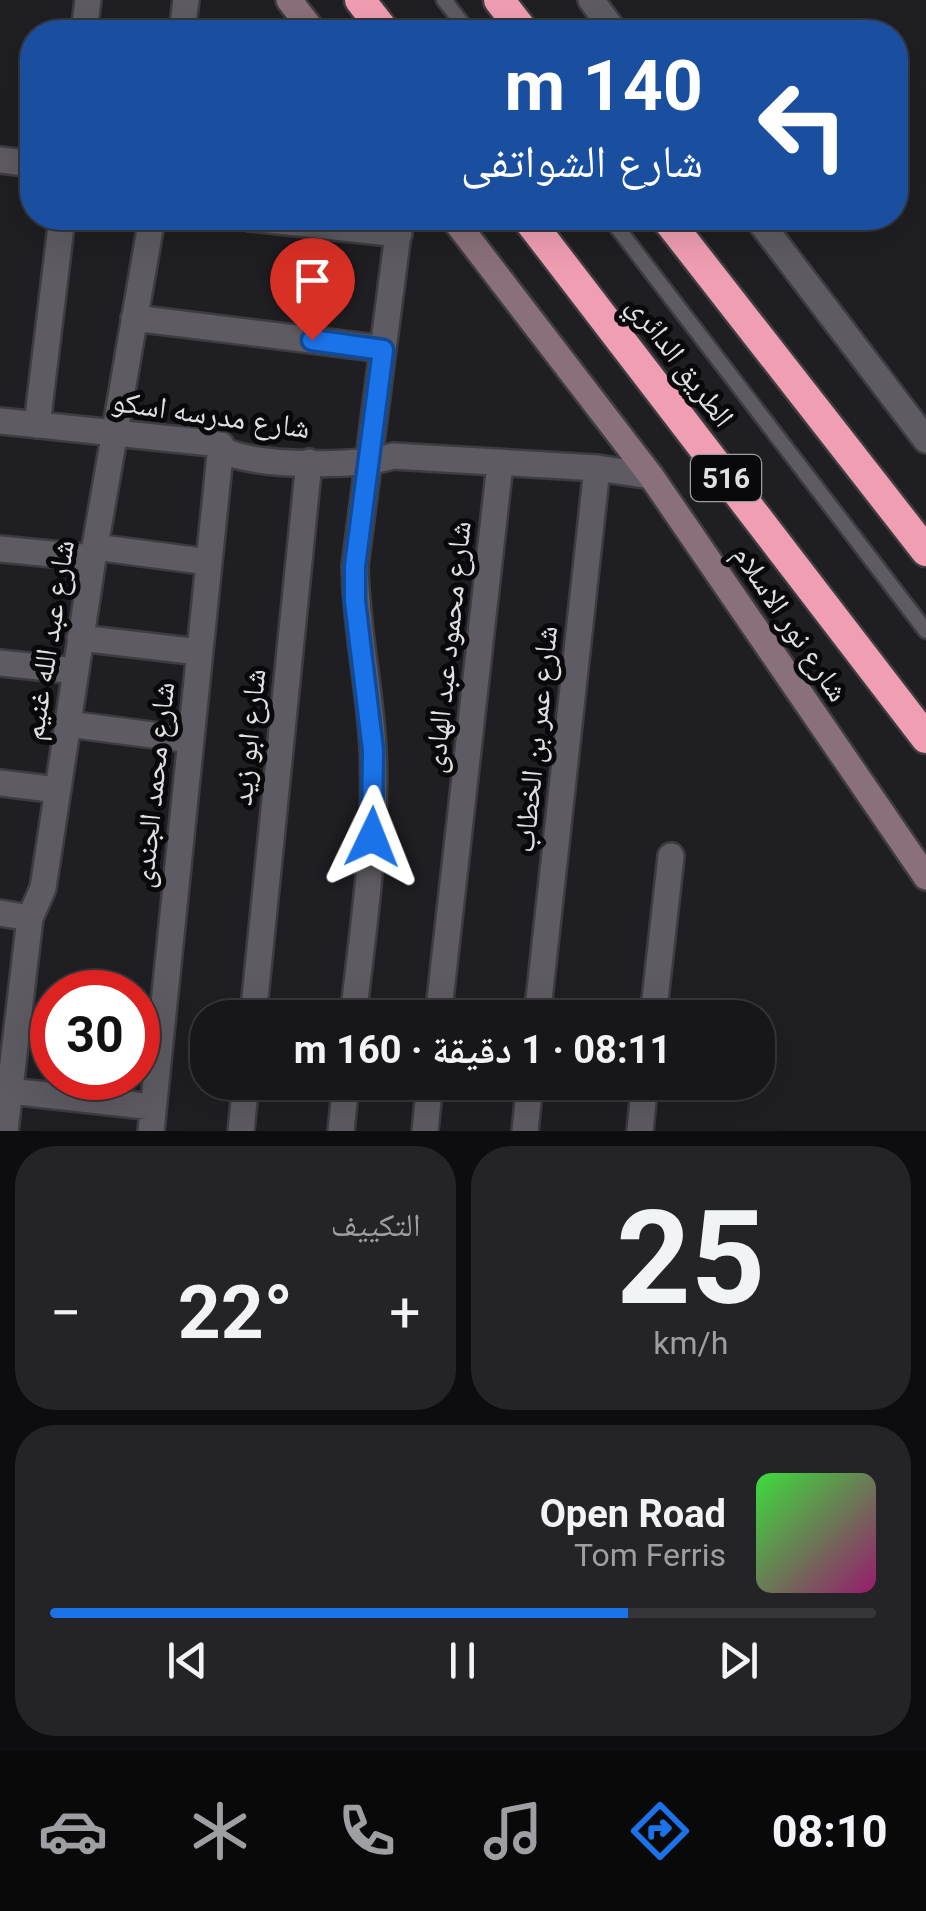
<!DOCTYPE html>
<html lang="ar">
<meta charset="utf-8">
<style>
:root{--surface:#17161a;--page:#242327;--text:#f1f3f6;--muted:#9e9fa2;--line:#363539;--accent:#1a73e8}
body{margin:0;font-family:Roboto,"Noto Naskh Arabic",sans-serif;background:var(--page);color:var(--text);direction:rtl;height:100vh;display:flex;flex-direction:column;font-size:38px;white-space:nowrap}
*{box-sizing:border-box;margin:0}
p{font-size:32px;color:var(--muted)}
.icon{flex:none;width:55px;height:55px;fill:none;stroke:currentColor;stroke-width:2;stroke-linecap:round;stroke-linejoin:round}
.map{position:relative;height:1131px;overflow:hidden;direction:ltr}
.drawer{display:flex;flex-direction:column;gap:15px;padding:15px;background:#0d0c0e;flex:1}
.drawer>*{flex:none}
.guide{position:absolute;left:20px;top:20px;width:888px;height:210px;border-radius:40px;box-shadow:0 10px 40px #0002,0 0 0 2px var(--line);direction:rtl;background:#1a4fa0;color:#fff;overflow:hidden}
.speed{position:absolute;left:30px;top:970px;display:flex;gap:20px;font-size:50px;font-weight:700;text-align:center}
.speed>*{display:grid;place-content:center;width:130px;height:130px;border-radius:50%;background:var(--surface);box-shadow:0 10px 40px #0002,0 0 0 2px var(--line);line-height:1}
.speed .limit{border:15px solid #d22;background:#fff;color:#111}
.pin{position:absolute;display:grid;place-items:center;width:85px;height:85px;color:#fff;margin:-102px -42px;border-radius:50% 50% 50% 0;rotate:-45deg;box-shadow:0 0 10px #0007}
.pin .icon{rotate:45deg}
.me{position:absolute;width:110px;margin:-55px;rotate:2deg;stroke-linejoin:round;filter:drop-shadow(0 0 8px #0008)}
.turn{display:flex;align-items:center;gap:35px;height:210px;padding:0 40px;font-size:45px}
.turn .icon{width:130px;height:130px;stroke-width:2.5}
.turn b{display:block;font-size:70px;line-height:85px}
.big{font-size:75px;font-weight:700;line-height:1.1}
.drawer .card{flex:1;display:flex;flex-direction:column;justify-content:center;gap:15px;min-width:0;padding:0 35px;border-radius:40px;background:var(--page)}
.drawer .dial{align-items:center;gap:0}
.dial b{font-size:130px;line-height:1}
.song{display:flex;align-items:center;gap:30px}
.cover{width:120px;height:120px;border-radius:15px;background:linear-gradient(135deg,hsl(120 70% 55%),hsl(320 70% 35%))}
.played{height:10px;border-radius:5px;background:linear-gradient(90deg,var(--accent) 70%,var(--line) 70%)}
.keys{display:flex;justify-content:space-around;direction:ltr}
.heat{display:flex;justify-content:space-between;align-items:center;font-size:55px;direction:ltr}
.drawer .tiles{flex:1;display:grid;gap:15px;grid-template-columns:1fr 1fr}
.card:last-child{grid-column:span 2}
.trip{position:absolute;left:190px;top:1000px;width:585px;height:100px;border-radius:40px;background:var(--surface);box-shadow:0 10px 40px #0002,0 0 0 2px var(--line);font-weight:700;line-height:100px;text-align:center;direction:rtl}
.dock{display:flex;height:160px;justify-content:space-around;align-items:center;background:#09090a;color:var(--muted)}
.dock .icon{width:70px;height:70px}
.dock .active{color:var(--accent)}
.dock b{font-size:45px;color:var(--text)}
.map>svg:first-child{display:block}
</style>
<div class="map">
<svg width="926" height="1131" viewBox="0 0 926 1131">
<rect width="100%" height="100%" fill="#1f1e23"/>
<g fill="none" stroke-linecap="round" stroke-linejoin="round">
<g stroke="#3d3c3f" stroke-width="19">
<path id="lane" d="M444 0 469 32
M610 218 926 631"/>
</g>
<g stroke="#3d3c3f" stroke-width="30">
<path id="street" d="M591 0 615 32
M84 32 88 0
M182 32 186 0
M0 160 32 164
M250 218 399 234
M757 218 926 440
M134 318 383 349
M0 421 211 443C220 445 224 451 232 454 267 466 358 467 393 456L597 468 651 476
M37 425 62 218
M95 547 209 562
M0 549 93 558
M80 638 199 652
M0 663 76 671
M68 724 191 740
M0 783 58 790
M0 913 30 918
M253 1018 309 462
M353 1018C363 929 377 839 373 749 370 688 356 628 355 566L400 218
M438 1018 500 464
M537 1018 597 468
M653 1018 671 856
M10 1091 153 1107
M5 1131 30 918 43 888 93 558 152 218
M151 1131 221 445
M241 1131 246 1082
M341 1131 346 1082
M425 1131 430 1082
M525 1131 530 1082
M640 1131 645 1082"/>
</g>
<g stroke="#3d3c3f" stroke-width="30">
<path id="secondary" d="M289 0 314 32
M453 218 651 476 926 877"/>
</g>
<g stroke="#3d3c3f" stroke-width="35">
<path id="highway" d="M360 0 385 32
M499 0 524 32
M527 218 926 738
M666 218 926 551"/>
</g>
<use href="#lane" stroke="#5e5c62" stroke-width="14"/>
<use href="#street" stroke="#5e5c62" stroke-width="25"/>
<use href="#secondary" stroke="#8a707a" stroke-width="25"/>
<use href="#highway" stroke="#f09eb3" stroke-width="30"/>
</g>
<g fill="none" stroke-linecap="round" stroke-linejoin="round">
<g stroke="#114b97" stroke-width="25">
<path id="route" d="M312 340 383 350 355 566V601L373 750 372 837"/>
</g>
<use href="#route" stroke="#1a73e8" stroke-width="18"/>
</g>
<g text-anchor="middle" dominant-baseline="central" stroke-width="10" stroke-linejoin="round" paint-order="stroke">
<rect fill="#09080a" stroke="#a09ea1" stroke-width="2.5" x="691" y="455" width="70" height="46" rx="8"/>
<g font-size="28" font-weight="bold" fill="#e0dfe2">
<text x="726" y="478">516</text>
</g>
<g font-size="30" fill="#e0dfe2" stroke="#09080a">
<text transform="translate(681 361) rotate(53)">الطريق الدائري</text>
<text transform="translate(211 414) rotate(8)">شارع مدرسه اسكو</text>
<text transform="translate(791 623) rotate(56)">شارع نور الاسلام</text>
<text transform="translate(48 640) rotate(-81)">شارع عبد الله غنيم</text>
<text transform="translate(447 647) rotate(-84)">شارع محمود عبد الهادى</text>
<text transform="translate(248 737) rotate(-84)">شارع ابو زيد</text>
<text transform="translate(535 739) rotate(-84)">شارع عمر بن الخطاب</text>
<text transform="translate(153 785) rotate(-84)">شارع محمد الجندى</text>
</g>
</g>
</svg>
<div class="speed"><div class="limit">30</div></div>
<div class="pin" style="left:312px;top:340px;background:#d93025"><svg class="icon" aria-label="arrive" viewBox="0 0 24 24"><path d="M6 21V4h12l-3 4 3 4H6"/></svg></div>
<svg class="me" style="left:372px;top:837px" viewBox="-20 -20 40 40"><path d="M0-17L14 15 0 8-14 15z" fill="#1a73e8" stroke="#fff" stroke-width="4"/></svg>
<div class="trip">08:11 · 1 دقيقة · 160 m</div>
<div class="guide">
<div class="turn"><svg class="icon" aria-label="left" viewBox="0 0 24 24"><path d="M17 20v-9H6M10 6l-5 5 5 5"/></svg><div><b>140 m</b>شارع الشواتفى</div></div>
</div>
</div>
<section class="drawer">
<div class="tiles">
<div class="card dial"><b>25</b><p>km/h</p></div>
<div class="card"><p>التكييف</p>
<div class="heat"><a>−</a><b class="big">22°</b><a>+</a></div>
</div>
<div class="card">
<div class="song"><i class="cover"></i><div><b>Open Road</b><p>Tom Ferris</p></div></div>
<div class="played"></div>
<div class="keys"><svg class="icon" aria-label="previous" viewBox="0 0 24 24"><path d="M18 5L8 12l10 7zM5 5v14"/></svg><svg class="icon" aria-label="pause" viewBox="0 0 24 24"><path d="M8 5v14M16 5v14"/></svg><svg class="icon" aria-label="next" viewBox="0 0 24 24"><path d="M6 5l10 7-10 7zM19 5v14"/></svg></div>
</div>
</div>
</section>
<nav class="dock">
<b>08:10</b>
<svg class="icon active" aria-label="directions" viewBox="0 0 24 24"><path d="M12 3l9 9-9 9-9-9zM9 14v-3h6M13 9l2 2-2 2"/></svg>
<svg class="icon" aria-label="music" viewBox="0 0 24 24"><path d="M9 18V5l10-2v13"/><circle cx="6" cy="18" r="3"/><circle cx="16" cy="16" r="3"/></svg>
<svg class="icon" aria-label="phone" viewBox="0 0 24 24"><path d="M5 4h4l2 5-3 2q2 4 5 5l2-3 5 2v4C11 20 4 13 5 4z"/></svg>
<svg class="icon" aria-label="climate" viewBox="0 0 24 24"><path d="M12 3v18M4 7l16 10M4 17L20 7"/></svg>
<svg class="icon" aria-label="car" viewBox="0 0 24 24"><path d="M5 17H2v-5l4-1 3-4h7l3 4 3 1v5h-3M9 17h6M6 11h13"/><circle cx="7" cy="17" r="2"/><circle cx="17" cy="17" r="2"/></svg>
</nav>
